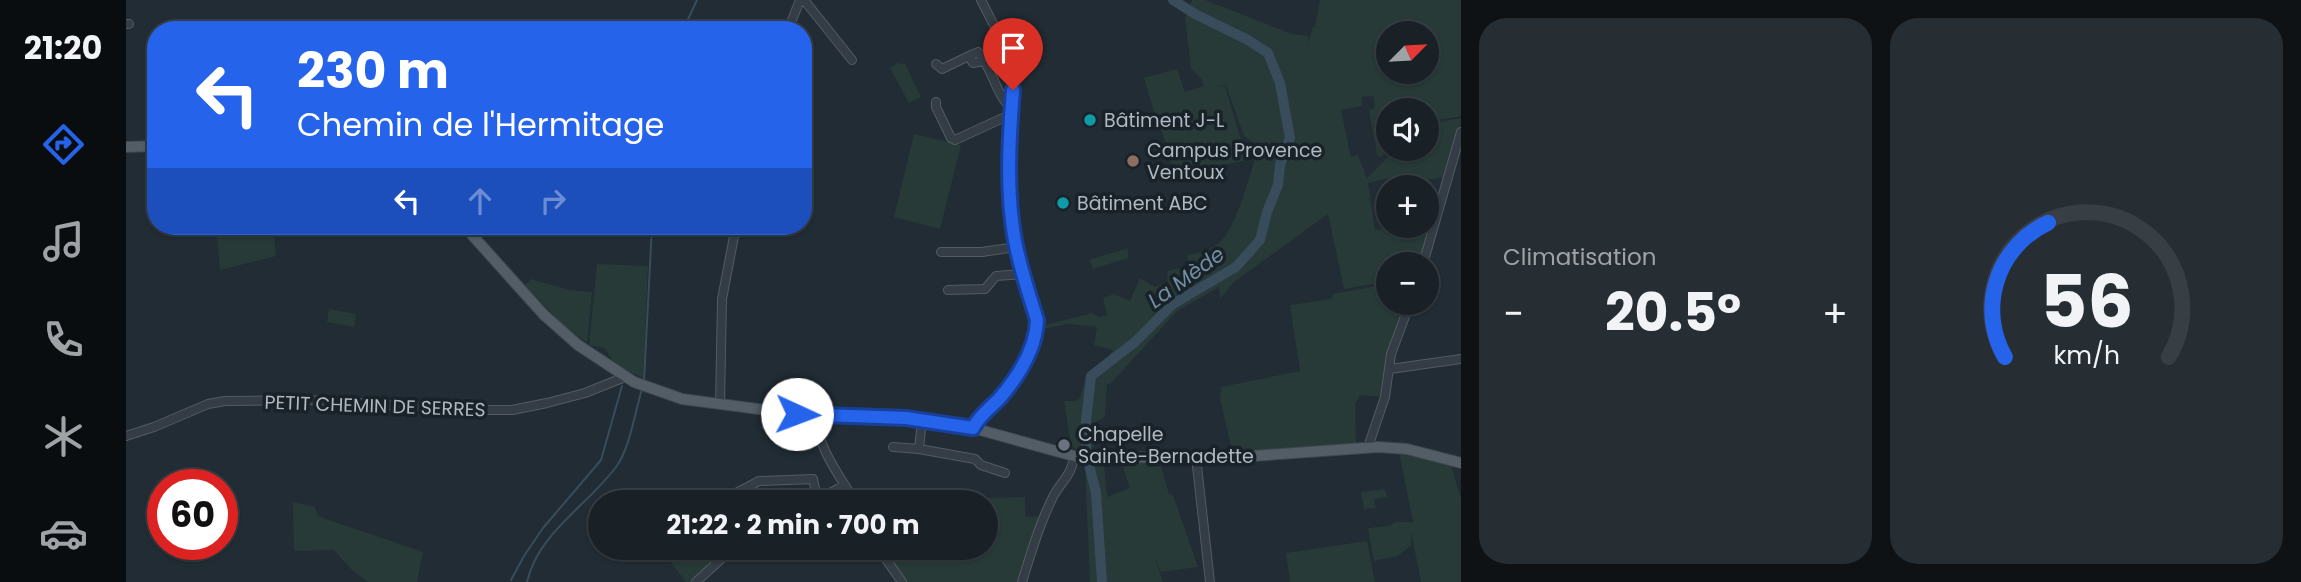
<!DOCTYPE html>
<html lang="fr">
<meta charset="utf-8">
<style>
:root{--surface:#192127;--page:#262e33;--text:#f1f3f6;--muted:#9fa3a7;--line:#373e44;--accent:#2563eb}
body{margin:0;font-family:Poppins,sans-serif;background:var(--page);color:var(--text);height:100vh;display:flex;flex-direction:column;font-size:26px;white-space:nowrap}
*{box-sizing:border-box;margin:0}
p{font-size:23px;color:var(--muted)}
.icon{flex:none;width:38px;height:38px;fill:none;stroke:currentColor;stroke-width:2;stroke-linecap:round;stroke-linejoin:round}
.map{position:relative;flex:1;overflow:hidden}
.details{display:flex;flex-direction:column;gap:18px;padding:18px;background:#0e1215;width:840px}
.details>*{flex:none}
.banner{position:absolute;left:21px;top:21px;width:665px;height:214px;border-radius:28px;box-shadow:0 2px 5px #0004,0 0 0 2px var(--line);background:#2563eb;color:#fff;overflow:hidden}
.needle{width:46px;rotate:66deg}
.controls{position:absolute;left:1250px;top:21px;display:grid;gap:14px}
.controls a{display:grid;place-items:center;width:63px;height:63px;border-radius:50%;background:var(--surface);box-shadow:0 2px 5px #0004,0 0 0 2px var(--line);font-size:35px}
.speed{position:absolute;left:21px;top:469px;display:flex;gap:14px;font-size:35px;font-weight:700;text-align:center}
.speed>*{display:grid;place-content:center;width:91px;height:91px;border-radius:50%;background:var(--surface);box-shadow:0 2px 5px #0004,0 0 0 2px var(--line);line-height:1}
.speed .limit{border:10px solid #d22;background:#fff;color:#111}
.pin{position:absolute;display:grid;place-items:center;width:60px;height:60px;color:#fff;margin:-72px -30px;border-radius:50% 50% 50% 0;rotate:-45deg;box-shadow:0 0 7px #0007}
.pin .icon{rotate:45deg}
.me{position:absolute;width:77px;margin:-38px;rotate:92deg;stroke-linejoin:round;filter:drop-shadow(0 0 5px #0008)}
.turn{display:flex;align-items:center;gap:24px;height:147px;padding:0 35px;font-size:32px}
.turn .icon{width:91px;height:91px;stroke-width:2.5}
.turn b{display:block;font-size:49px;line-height:60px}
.lanes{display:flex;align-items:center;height:66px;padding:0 35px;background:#0003;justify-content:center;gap:35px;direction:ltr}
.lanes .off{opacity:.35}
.big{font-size:52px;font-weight:700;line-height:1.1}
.details .card{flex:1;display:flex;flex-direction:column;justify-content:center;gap:10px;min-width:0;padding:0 24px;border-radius:28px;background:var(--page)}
.details .dial{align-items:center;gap:0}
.dial svg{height:182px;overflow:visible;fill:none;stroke:var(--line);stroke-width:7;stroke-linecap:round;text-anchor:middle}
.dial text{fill:var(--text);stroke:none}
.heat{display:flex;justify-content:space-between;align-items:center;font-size:38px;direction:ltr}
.details .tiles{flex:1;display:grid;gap:18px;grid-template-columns:repeat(2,1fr)}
.trip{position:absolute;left:462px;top:490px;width:410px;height:70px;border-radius:35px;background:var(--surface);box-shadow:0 2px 5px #0004,0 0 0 2px var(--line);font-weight:700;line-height:70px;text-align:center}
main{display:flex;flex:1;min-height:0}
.dock{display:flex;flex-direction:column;width:126px;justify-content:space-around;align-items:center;background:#0a0d10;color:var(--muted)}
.dock .icon{width:49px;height:49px}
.dock .selected{color:var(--accent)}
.dock b{font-size:32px;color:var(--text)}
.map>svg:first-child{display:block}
</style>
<main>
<nav class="dock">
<b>21:20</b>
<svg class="icon selected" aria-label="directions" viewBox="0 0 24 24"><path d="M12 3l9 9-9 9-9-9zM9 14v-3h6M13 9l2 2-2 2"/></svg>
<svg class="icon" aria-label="music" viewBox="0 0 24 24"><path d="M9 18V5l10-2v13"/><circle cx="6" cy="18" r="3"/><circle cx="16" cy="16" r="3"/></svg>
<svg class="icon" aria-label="phone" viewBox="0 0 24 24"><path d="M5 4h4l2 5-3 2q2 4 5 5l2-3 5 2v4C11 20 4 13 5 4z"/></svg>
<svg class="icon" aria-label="climate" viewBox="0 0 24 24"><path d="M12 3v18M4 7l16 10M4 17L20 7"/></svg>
<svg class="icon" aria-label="car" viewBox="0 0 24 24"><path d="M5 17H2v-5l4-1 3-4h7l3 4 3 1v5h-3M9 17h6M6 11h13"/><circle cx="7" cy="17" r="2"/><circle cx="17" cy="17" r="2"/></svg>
</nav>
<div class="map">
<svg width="1335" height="582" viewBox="0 0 1335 582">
<rect width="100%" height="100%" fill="#212c34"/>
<path fill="#273a37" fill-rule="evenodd" d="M1066 0H1079L1166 34 1182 36V43L1187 27 1200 29 1189 27 1194 0H1335V116L1300 122V110H1262V149L1256 157 1251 155 1243 110 1249 108 1247 96 1236 97V106L1215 110 1225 157 1232 155 1241 178 1270 149H1300V125L1335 118V126L1320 177 1281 183 1280 174 1242 183 1249 230 1274 226H1300V221L1307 220 1295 264H1262V281L1218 289 1202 214 1108 282 1094 299 1093 287 1051 311 987 381 981 385 979 417 968 423V448L976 449 975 455 952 452 945 444 938 401H951L954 398 960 375 977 363 987 350 968 345 971 327 943 324 916 329 915 326 966 313 973 317 981 315 977 298 988 294 1004 301 1014 278 1029 287 1042 283 1041 271 1062 266 1061 255C1074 253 1086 250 1096 240 1112 223 1125 170 1133 147L1118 136 1100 85H1090L1099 86 1121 160 1068 171 1045 163V155L1029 115 1018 78 1051 69 1059 92 1078 86 1075 78 1065 68 1059 18ZM1262 33H1300V72H1262Z
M771 63 779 64 795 97 783 103 764 68Z
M788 134 835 145 814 229 768 217Z
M90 226H147L150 256 94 270Z
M1002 248V258L967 269 963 260Z
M471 264 522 266 517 378 489 365 479 348 463 345Z
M405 279 443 290 466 292 461 343 434 322 399 285Z
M1262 284V303H1282L1257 397 1234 395 1229 404 1230 445 1107 454 1094 399 1095 387 1174 371 1164 305 1205 299 1207 294Z
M203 309 230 314 228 327 201 322Z
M1273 452 1292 455 1325 465 1335 499V582H1295L1285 531V546L1271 556 1248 561 1242 528 1263 526 1270 522H1287Z
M995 462H1023L1024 465 1035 467 1043 494 1047 495 1072 567 1035 572 1029 558 1037 582H964L959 466 978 465 981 497 1004 488Z
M1258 489 1262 497 1248 499 1250 508 1238 509 1235 492Z
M899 497V517L915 516 892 582H777L754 548H859V502L730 501Z
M167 502 189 507 192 515 197 518 297 552 291 582H242L226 570 208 550 168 551Z
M1241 541 1249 582H1164L1160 553Z
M534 548H594L602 550 565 582H560Z"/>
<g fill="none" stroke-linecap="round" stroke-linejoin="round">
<path stroke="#384c5c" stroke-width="2" d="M557 30 571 0
M518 381 526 226
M385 580 398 556 417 528 475 460 496 386
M401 582C412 533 462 505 490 467 504 448 509 412 516 389"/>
<path stroke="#384c5c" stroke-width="10" d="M976 582 970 493 960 452V421L965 376 1009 342 1047 304 1110 267 1134 240 1141 212 1152 185 1154 165 1164 138 1154 83 1142 53 1122 40 1069 14 1047 0"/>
<g stroke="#525b62" stroke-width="10">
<path id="minor" d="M678 0 726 60
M0 24H3
M662 30 674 0
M858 61 847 63 844 58 845 55 852 52C867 69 869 94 886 109
M810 64 816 69 845 55
M810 102V107L825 138 829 140 879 117H885
M815 252H856L890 247
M1297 264 1335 132
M822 290 859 289 870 276 897 274
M1264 369 1335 359
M594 405 596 299 610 226
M690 415C690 446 714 476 729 502
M796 420 793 449 849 459 855 465 879 473
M847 428C852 416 864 408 873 399 892 378 911 348 911 320L890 247 887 227 884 194 886 70 880 49 855 0
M0 436 28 427 82 404 99 401 183 400 344 410H386L421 403 459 393 499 377
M767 447 793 449
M1242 447 1259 397 1265 354 1284 303
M1070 457 1084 582
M588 502 612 492
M616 502 612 492 633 481 687 479 691 498
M676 502 704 493 719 485
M752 548 776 582
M570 582 607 548
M896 582C905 553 914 522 928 495 936 481 946 474 948 457"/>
</g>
<g stroke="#3e464e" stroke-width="12">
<path id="major" d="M0 147 30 146
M338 226 418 315 452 345 508 382 556 399 671 414 766 417 821 423 847 428 955 458 1127 456 1252 447 1281 449 1335 463"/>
</g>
<use href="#minor" stroke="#343d45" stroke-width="8"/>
<use href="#major" stroke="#525d65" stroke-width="10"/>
</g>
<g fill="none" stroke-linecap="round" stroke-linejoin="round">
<g stroke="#184099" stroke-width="18">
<path id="route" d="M671 414 780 418 847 428C853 416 864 408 873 399 892 377 910 348 911 320 903 294 894 268 889 241 880 192 883 140 887 90"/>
</g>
<use href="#route" stroke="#2563eb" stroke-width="12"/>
</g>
<g fill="#0f9aa8" stroke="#1a2229" stroke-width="2.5">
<circle cx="964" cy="120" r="7"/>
<circle cx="937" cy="203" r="7"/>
</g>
<circle fill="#8d6e63" stroke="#1a2229" stroke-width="2.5" cx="1007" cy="161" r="7"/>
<circle fill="#6b7280" stroke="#1a2229" stroke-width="2.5" cx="938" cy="445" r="7"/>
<g text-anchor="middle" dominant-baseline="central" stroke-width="7" stroke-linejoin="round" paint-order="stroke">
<g font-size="19" fill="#afb9c1" stroke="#1a2229" text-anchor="start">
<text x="978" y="120">Bâtiment J-L</text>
<text x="1021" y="150">Campus Provence<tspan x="1021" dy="22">Ventoux</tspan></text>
<text x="951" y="203">Bâtiment ABC</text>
<text x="952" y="434">Chapelle<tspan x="952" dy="22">Sainte-Bernadette</tspan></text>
</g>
<g font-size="19" fill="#afb9c1" stroke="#1a2229">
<text transform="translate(249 406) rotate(2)">PETIT CHEMIN DE SERRES</text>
</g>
<g font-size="21" font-style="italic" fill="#728ea2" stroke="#1a2229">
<text transform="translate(1060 277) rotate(-36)">La Mède</text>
</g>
</g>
</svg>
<div class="controls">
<a><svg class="needle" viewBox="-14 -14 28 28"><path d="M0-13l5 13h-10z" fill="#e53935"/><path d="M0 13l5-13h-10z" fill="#9fa3a7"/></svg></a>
<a><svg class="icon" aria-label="sound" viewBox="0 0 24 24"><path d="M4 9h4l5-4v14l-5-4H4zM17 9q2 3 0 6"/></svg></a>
<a>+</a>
<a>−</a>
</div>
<div class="speed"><div class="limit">60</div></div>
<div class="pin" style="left:887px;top:90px;background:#d93025"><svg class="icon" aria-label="arrive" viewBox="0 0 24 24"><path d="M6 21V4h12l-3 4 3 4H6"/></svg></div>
<svg class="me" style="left:671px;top:414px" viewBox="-20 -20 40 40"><circle r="19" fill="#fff"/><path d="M0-13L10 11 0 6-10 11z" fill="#2563eb"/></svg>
<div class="trip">21:22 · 2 min · 700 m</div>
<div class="banner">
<div class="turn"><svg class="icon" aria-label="left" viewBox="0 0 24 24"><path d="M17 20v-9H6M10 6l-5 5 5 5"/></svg><div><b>230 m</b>Chemin de l'Hermitage</div></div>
<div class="lanes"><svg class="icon" aria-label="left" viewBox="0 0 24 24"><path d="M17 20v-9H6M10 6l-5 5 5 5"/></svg><svg class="icon off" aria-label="ahead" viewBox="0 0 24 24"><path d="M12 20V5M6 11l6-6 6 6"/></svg><svg class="icon off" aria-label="right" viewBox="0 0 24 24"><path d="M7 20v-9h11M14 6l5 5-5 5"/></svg></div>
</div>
</div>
<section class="details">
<div class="tiles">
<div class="card"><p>Climatisation</p>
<div class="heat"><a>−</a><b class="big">20.5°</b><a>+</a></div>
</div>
<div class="card dial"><svg viewBox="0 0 100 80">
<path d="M14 69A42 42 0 1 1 86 69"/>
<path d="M14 69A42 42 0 0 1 33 10" stroke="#2563eb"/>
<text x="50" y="56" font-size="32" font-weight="700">56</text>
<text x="50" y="72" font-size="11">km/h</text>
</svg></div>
</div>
</section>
</main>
